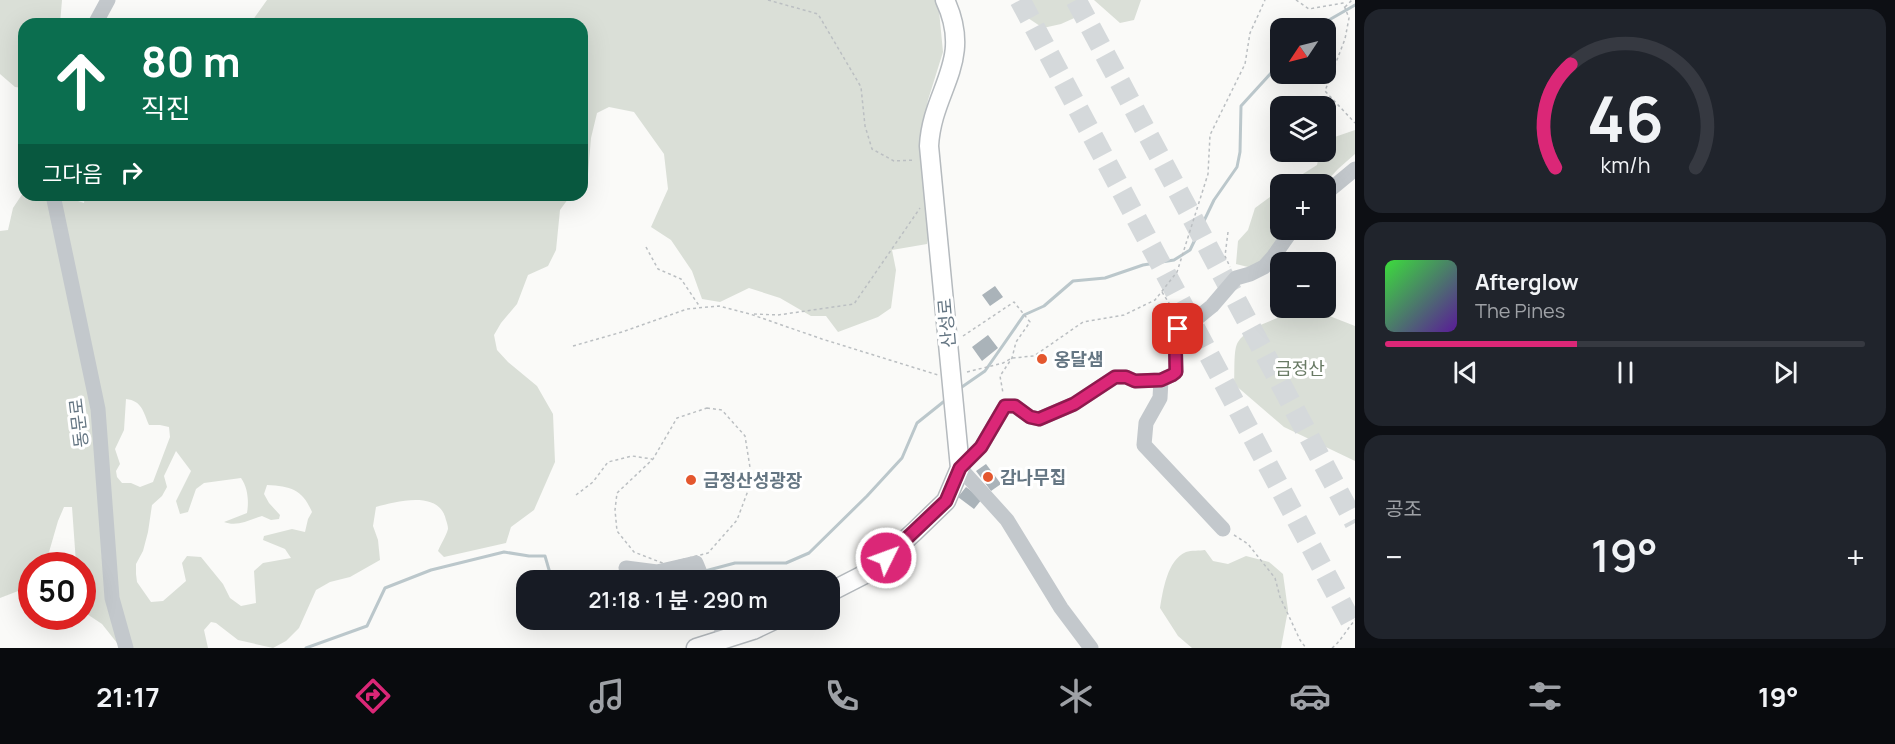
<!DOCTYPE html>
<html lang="ko">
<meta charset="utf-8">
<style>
:root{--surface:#171b24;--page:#20242c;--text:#f1f3f6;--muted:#9ea1a6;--line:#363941;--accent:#db2777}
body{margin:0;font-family:Manrope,"Noto Sans KR",sans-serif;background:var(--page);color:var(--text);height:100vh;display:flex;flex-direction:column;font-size:22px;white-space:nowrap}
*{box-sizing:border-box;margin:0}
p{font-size:20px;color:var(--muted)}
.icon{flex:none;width:33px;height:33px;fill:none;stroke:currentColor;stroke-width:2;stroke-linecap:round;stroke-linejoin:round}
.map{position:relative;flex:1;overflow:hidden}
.details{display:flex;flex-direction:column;gap:9px;padding:9px;background:#0d0f14;width:540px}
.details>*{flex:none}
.guide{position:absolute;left:18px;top:18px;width:570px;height:183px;border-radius:18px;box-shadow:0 6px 24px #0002;background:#0b6e4f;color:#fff;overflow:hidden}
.needle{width:39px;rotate:235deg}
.controls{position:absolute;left:1270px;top:18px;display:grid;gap:12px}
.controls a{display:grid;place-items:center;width:66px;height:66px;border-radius:12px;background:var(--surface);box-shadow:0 6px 24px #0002;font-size:30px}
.speed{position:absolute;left:18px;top:552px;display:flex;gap:12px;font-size:30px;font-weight:700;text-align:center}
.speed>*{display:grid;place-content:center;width:78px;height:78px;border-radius:50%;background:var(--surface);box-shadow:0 6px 24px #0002;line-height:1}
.speed .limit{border:9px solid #d22;background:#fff;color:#111}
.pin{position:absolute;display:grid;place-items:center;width:51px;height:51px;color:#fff;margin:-26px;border-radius:12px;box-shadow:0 3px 9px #0006}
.me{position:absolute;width:66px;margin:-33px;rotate:48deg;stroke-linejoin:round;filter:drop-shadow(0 0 4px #0008)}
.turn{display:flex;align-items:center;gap:21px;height:126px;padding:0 24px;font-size:27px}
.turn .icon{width:78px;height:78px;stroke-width:2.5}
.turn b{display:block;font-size:42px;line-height:51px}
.then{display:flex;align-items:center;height:57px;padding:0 24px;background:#0003;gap:12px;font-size:22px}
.big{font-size:45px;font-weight:600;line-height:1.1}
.details .tile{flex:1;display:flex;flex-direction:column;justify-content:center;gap:9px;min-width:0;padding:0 21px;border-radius:18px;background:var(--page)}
.details .dial{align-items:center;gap:0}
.dial svg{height:156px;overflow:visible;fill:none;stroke:var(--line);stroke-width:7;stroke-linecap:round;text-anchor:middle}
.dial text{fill:var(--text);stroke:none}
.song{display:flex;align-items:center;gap:18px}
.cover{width:72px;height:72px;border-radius:9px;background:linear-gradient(135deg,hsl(120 70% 55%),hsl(270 70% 35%))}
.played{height:6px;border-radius:3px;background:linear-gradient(90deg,var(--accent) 40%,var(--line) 40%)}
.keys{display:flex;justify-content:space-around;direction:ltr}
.heat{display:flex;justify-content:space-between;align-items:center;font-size:33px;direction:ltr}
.trip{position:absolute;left:516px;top:570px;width:324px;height:60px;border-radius:18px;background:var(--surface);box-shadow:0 6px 24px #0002;font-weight:600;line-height:60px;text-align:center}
.tab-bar{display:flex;height:96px;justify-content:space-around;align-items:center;background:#090b0e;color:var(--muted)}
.tab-bar .icon{width:42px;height:42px}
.tab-bar .on{color:var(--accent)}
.tab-bar b{font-size:27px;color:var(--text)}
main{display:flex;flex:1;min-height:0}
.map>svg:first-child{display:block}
</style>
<main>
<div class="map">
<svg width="1355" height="648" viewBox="0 0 1355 648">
<rect width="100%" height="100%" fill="#fafaf8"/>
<path fill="#dadfd7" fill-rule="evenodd" d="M0 0H62L60 24H24V88L15 87 0 74Z
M267 0H938L943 52 928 100 923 126 930 228 927 244 892 250 896 270 891 308 878 317 838 332 826 316H811L780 298 749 288 720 302 702 299 692 271 671 240 651 227 668 189 664 154 634 112 609 107 597 113 591 138 588 174 582 181V24H250Z
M1021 0H1076L1081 15 1061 24 1043 28 1025 16Z
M1094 0H1141L1134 20 1120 23Z
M1355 130V154L1338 169 1324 184H1287L1317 165 1320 152H1326V140Z
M1281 189V230H1287L1269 257 1252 268 1236 264 1238 241 1248 230 1255 208Z
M23 193 24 195H60L84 203 85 195H571L560 210 556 250 548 266 528 275 517 304 501 323 494 335 497 350 508 362 537 386 553 414 555 462 534 510 511 527 506 543 444 557 438 551C441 544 446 536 448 529 448 526 447 523 446 520 440 490 397 501 376 507L373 526 378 540 380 560 350 577 330 582 316 590 299 628 286 641 273 648 238 640 216 623 211 622 204 630 208 648H121L102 624 87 614 83 607 82 566 63 565 76 563 72 507H64L58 521 47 559 49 565 32 566 31 586 0 598V231L8 230 13 208ZM126 399C142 401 143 411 149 425H160L169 427 170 437 153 482 140 487 131 483H122L117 477 116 471 120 464 115 449 124 430ZM176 451 191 471 176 501 180 514 188 512 196 489 204 483 241 478C248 488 249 501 247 513L224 522C237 527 249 520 262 516L271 520 279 519 280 515 269 503 264 494 267 485C291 486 303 490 312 512L308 519 305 532 292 529 264 536 263 540 285 549 291 558 263 563 254 571 256 603 241 606 230 598 223 584 201 557 187 556 182 563 186 581 163 601 151 602 137 582 136 574V564L143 551 148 532 152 505 162 496 167 487 164 476Z
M1309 308 1355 326V461L1284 427 1234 384C1235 374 1233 349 1238 342 1248 325 1290 314 1309 308Z
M1205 550 1213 561 1228 564 1246 556 1269 562 1283 574 1288 610 1281 648H1192L1178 636 1160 608C1163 591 1167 560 1186 552 1191 550 1200 551 1205 550Z"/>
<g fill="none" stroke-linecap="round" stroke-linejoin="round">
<path stroke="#bbc7cb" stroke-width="3" d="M1315 28 1355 5
M959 389 985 371 1024 315 1044 306 1073 281 1105 278 1143 265 1174 260 1190 250 1214 200 1237 167 1240 152 1241 106 1281 62
M705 571 735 563H786L809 553 867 496 902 458 917 423 947 399
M670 580 695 573
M306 648 367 626 385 588 431 570 504 552 529 556H545L552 580"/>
</g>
<path fill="#aab3b9" d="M995 286 1003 297 990 306 982 295Z
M988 335 998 348 982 361 972 347Z
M986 464 1001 484 991 491 976 471Z
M966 487 982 499 974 509 958 497Z"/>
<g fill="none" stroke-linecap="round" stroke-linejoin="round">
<path stroke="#d5d9db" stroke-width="21" stroke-dasharray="21 10" stroke-linecap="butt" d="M1020 0 1355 629
M1076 0 1355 523"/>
<g stroke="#b5babe" stroke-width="21">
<path id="major" d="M830 592 871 571 914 532 946 501 960 468 929 146C932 89 974 62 945 0
M696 648 753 630 774 620"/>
</g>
<path stroke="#bbbfc2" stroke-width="1.5" stroke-dasharray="3 3" stroke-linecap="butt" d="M768 0 818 14 861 87 865 126 872 149 894 161 915 160
M1296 0 1309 9 1343 3 1349 18 1345 39 1325 91 1355 123
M1345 7 1352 0
M1228 232 1225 256 1230 267
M646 247 658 269 681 279 700 307
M1162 292 1169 303 1174 317
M754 314 778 315 854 304 920 208
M963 336 1014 302 1030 322 1016 342 1012 358 1000 376 1003 393
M573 346 622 332 687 309 719 306 750 314 822 339 938 375
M967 372 1003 363 1012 358 1034 356 1083 322 1124 315 1155 300 1177 272 1208 174 1210 135 1245 64 1250 33 1265 0
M707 408 722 410 745 436 752 480 737 520 708 553 665 564 634 552 617 531 615 510 617 493 653 459 677 418Z
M576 495 593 482 608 462 632 456 652 459
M1234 535 1248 544 1275 578 1280 597 1300 640 1306 648
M647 620V621
M1332 648C1341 641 1347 629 1355 620"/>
<path stroke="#c3c8cc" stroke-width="15" d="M95 24 108 0
M1326 193 1355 169
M53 195 98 409 112 598 126 648
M1161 380 1172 375 1176 372 1175 330 1191 323 1212 306 1236 278 1250 274 1264 267 1273 257 1292 230
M626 568 657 572 696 563 703 580
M718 620 726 639
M1091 648 1061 608 1007 520 960 468 981 447 1005 406H1015L1030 417 1039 419 1074 404 1115 377H1126L1135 381 1161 380 1160 398 1146 423 1144 445 1223 529"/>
<use href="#major" stroke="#fff" stroke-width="18"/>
</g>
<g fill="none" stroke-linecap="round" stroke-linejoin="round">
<g stroke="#8e194d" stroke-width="15">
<path id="route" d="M886 558 946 501 960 468 981 447 1005 406H1015L1030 417 1039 419 1074 404 1115 377H1126L1135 381 1161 380 1172 375 1176 372 1175 330 1178 329"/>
</g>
<use href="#route" stroke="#db2777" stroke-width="10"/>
</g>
<g fill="#e4572e" stroke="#fff" stroke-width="2">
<circle cx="1042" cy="359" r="6"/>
<circle cx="988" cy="477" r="6"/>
<circle cx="691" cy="480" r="6"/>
</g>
<g text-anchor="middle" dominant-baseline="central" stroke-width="6" stroke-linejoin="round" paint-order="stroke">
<g font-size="18" fill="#657683" stroke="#fff">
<text transform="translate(946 323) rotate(-95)">산성로</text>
<text transform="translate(78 423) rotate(-97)">동문로</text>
</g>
<g font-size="18" font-weight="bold" fill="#657683" stroke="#fff" text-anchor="start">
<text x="1054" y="359">옹달샘</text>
<text x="1000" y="477">감나무집</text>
<text x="703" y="480">금정산성광장</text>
</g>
<g font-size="18" fill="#687a64" stroke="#fff">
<text x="1300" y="368">금정산</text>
</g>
</g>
</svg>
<div class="controls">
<a><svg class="needle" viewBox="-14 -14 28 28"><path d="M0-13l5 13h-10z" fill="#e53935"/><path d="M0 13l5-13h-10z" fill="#9ea1a6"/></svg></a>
<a><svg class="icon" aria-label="layers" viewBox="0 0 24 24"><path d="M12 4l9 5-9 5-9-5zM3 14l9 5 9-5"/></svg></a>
<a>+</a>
<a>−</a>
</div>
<div class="speed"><div class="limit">50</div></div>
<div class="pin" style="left:1178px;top:329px;background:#d93025"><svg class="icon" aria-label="arrive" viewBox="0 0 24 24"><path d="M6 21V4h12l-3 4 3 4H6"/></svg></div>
<svg class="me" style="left:886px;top:558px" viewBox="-20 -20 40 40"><circle r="17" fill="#db2777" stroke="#fff" stroke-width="3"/><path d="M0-11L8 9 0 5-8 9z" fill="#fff"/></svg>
<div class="trip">21:18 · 1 분 · 290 m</div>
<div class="guide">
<div class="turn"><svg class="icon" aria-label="ahead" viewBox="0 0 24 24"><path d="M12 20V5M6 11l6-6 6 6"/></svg><div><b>80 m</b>직진</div></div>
<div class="then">그다음<svg class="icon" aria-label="right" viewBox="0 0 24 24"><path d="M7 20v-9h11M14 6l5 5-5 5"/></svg></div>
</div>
</div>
<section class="details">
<div class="tile dial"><svg viewBox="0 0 100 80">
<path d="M14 69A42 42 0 1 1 86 69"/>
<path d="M14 69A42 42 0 0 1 22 16" stroke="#db2777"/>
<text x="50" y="56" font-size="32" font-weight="700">46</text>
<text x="50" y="72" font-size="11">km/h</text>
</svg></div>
<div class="tile">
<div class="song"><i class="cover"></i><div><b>Afterglow</b><p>The Pines</p></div></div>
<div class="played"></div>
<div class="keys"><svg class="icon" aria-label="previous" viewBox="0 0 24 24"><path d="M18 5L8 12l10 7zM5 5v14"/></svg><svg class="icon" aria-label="pause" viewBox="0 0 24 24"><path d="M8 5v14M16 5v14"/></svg><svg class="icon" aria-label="next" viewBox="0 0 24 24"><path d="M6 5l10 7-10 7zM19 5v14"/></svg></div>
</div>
<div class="tile"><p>공조</p>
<div class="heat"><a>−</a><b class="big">19°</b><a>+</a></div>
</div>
</section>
</main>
<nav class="tab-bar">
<b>21:17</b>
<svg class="icon on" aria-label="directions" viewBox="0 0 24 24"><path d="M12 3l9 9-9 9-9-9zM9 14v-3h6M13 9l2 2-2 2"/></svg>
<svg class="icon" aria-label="music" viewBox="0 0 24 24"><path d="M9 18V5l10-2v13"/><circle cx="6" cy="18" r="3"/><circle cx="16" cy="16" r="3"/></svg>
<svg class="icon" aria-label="phone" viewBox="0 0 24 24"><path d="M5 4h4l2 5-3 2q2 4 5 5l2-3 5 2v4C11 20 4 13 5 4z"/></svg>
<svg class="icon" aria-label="climate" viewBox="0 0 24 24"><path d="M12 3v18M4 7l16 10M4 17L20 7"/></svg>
<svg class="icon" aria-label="car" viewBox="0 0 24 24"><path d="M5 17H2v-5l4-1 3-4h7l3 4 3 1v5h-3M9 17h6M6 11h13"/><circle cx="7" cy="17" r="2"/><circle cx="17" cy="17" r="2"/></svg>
<svg class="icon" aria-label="filters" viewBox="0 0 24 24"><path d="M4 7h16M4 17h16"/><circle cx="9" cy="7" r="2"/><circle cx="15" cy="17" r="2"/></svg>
<b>19°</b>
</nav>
